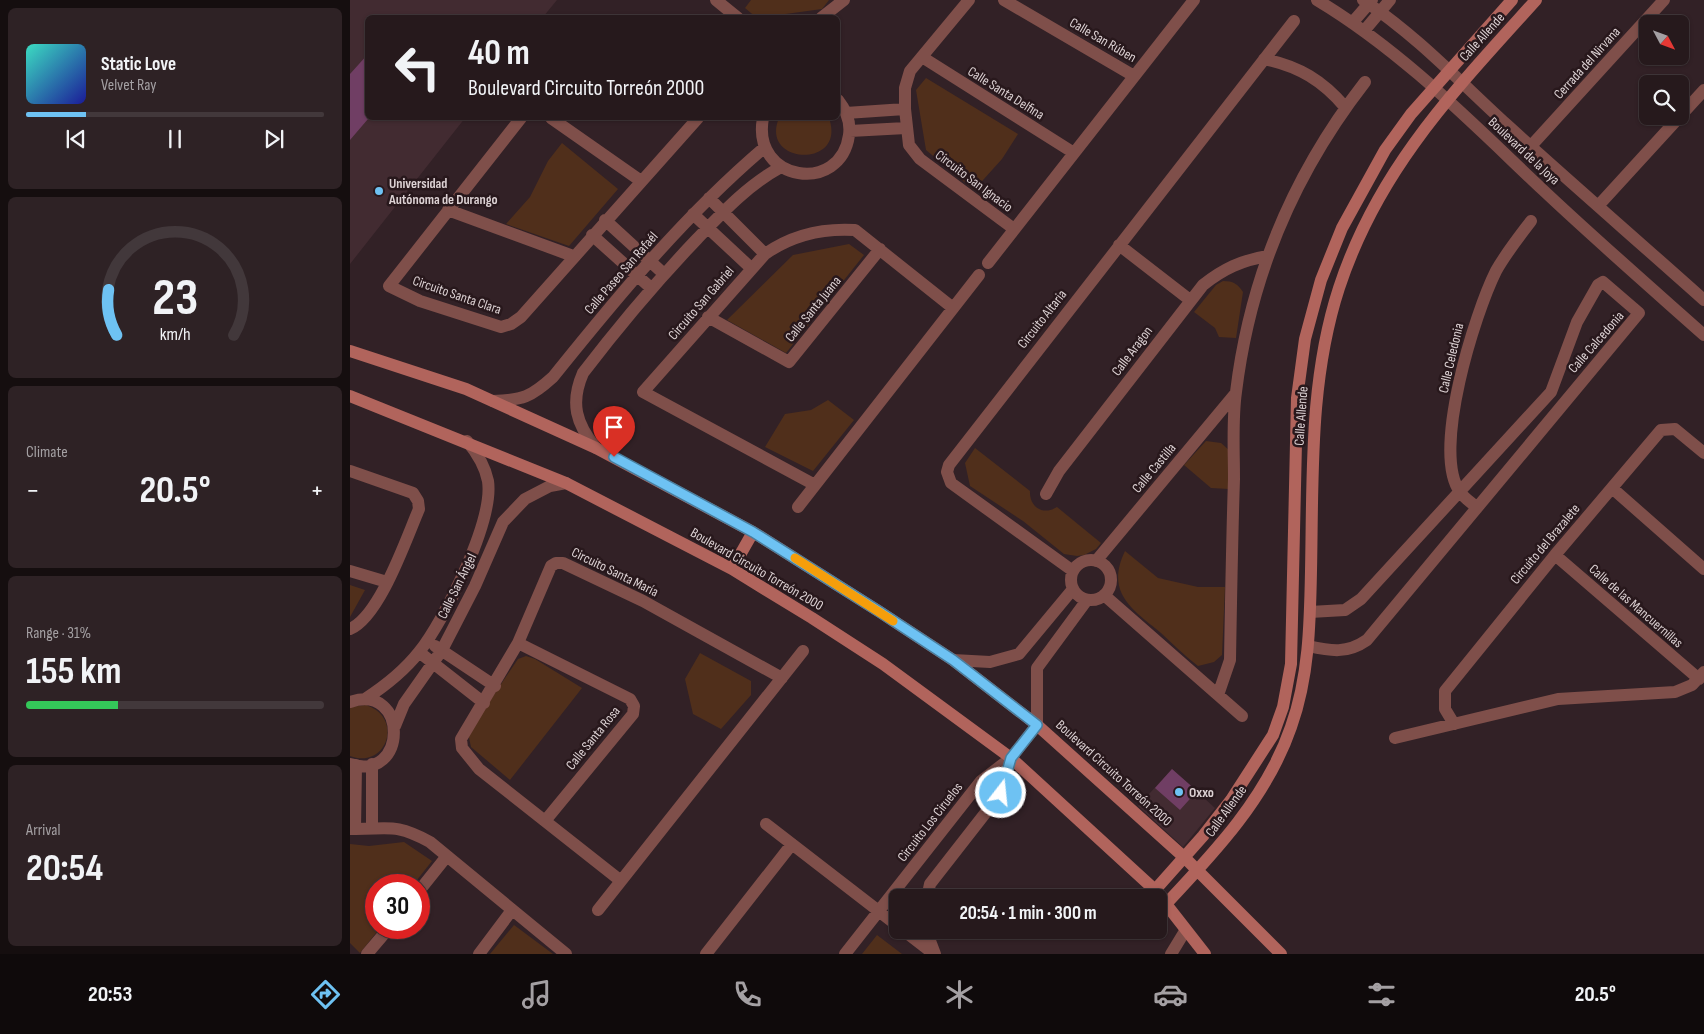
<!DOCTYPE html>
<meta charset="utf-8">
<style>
:root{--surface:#26191c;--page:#2e2225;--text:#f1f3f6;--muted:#a4a0a3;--line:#42383b;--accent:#6ec2f3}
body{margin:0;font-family:"Sofia Sans Condensed",sans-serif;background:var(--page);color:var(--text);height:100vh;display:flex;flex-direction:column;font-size:19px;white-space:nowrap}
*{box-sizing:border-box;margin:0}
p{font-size:16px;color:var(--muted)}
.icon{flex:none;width:28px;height:28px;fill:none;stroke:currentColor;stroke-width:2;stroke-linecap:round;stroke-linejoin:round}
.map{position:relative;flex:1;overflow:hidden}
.details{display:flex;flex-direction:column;gap:8px;padding:8px;background:#150e0f;width:350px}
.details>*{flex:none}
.top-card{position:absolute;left:15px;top:15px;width:475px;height:105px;border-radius:8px;box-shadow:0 1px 4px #0004,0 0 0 1px var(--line);background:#26191c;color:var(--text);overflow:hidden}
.needle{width:32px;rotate:131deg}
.controls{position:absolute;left:1289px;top:15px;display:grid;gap:10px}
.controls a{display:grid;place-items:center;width:50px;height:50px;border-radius:8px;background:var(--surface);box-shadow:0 1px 4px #0004,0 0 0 1px var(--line);font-size:25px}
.speed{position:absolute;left:15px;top:874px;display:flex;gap:10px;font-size:25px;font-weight:700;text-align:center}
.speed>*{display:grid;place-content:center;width:65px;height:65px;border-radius:50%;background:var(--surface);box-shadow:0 1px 4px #0004,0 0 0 1px var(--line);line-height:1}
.speed .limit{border:8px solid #d22;background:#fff;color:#111}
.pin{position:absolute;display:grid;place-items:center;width:42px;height:42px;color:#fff;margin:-51px -21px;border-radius:50% 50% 50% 0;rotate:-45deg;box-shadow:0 0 5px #0007}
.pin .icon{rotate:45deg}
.me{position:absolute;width:55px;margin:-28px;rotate:16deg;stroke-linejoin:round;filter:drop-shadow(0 0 4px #0008)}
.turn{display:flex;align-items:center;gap:18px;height:105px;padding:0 20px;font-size:22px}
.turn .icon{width:65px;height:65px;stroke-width:2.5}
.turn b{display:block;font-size:35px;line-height:42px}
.big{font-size:38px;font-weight:700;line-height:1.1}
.details .widget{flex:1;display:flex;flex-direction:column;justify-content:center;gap:8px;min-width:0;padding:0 18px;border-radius:8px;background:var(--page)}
.details .dial{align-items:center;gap:0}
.dial svg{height:130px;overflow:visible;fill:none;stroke:var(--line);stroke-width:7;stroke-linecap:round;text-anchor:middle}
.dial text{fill:var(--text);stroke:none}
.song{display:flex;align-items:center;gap:15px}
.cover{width:60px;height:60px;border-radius:8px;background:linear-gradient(135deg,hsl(170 70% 55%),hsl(240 70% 35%))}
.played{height:5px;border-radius:2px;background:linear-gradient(90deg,var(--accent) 20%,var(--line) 20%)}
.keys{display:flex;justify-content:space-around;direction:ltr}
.heat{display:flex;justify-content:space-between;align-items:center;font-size:28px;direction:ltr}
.charge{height:8px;border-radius:4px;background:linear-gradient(90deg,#34c759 31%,var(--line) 0)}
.trip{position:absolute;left:539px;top:889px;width:278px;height:50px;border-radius:8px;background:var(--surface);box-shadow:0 1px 4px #0004,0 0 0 1px var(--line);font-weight:700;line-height:50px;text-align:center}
.dock{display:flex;height:80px;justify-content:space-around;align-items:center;background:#0f0a0b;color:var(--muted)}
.dock .icon{width:35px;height:35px}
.dock .active{color:var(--accent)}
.dock b{font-size:22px;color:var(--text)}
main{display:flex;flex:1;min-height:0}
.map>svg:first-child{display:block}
</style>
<main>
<section class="details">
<div class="widget">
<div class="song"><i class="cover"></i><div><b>Static Love</b><p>Velvet Ray</p></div></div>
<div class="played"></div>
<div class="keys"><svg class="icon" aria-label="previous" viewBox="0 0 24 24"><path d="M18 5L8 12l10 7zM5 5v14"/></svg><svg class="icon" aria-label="pause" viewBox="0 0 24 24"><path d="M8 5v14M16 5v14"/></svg><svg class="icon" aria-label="next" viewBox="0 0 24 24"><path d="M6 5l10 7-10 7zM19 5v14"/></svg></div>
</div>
<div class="widget dial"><svg viewBox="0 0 100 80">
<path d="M14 69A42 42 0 1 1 86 69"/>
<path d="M14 69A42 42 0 0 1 9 41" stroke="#6ec2f3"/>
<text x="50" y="56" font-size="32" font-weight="700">23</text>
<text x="50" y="72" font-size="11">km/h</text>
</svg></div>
<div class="widget"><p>Climate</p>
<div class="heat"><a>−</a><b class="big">20.5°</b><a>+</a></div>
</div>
<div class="widget"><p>Range · 31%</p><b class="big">155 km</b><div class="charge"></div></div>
<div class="widget"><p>Arrival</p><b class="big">20:54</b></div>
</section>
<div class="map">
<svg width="1354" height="954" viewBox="0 0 1354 954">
<rect width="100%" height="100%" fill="#322126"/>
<path fill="#422b31" d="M0 0H207L193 17 18 18V118H115L0 264Z
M822 769 865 808 833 847 788 806Z"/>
<path fill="#502f1b" d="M401 0H479L472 9 407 18 395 8Z
M576 78 668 134 652 159 624 190 576 150 566 90Z
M429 118H479C497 169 409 165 429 118Z
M212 143 268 189 219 246 156 224 180 197 198 161Z
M499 244 514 255 436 353 377 320 443 255Z
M873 281C883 281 888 284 893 292L886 338 869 337 865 328 844 312 866 285Z
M478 400 504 420 463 471 415 447 435 414 461 410Z
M856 441 871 443 880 451 879 489 861 488 834 465Z
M625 448 680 491C679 507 693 516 707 507L751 543 746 549 734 555 727 556 714 554 673 521 620 486 615 463Z
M775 551 808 578 848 587H875L872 655 864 662 848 666C835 656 823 644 811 633 782 609 755 593 775 551Z
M0 585 15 590 0 617Z
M350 653 401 681V695L371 729 343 714 335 679Z
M176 656 185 659 232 688 160 780 121 747 118 733 168 659Z
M16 705C55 718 36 770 0 756V707Z
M54 842 82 861 63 885H26V928H30L10 953 0 943V844L19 846Z
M164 925 203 954H140Z
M527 935 552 954H512Z"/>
<path fill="#703e64" d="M18 54V119L0 140V74Z
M822 769 847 791 830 810 805 788Z"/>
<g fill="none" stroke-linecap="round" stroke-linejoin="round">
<path stroke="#7f4f4a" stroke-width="12" d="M366 0 388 18
M619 0 560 71 555 88V109L559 145 570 159 664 229
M654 0 784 76
M967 0C1052 51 1121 122 1193 190 1245 239 1300 287 1354 335
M1013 0C1066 35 1109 81 1156 124 1221 183 1288 241 1354 300
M471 18 494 0
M1002 23 1022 0
M1014 31 1040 0
M572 57 724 153
M914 59C949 66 973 81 995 107
M496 113 555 109
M171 118 39 286 70 301 151 327 161 324 171 317 348 118
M201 118 291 181
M413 118C401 182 491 195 499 135 501 121 496 110 488 100
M500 131 556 128
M1181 146 1314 0
M359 198 415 254
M1248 206 1354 90
M98 210 223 256
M343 214 401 268
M255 220 314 274
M242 235 301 288
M769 245 840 300
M638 263 844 0
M358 317 439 362 530 249
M143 401C173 400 181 397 203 377 269 295 335 215 415 147
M246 448C226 424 220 403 233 373 269 326 306 282 347 239 373 212 398 185 431 167
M0 471 63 493 68 501 69 509C56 539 30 616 0 629
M465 485 293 392 415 254C442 235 472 228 505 230L603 308
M1262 488 1354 569
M696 494 709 471 853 285C873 269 892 260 918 256
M448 507 629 275
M1127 508C1122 503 1114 498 1110 492 1081 452 1125 313 1146 271 1156 253 1169 237 1181 221
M1205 555 1349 679
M721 580a20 20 0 1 1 40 0a20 20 0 1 1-40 0Z
M746 561 885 394
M0 571 37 582
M723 571 601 483 597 472 599 465 944 21
M754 595 892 716
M168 643 280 699 284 706 283 714 195 821
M85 646 145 686
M958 646C981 651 997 654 1017 640L1289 313 1253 282 1248 285 1227 322 1201 392 1011 599 995 610 960 612
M69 652 134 703
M603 660 640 662 669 654 723 589
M868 695 880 660C881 600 882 539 884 479 884 450 882 420 886 392 900 277 945 172 1015 82
M15 699C35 686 54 671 69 652 94 621 144 521 138 481 135 466 127 453 117 441
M0 702C59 682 58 783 0 764
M1104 724 1095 709V691L1205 555 1311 430 1325 429 1354 453
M45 726 54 704 92 650 125 586 153 522 175 499 200 486 216 483
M1045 738 1208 699 1325 692 1342 685 1354 672
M416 824 548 926
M22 827V764
M0 829C38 830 43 822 80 842L216 954
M5 829 6 765
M271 881 129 769 112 748 111 739 168 643 201 566 206 563H213L293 601 432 678
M69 891 97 856
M577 898 580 884 651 793 661 758
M248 910 453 651
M553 930 584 954
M576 930 585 954
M17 954 39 928
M129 954 162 910
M356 954 442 844
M495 954 631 781 661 758 687 725V668L737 600
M821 954 835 931"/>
<path stroke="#b1645c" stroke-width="12" d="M0 351 116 389 246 448 403 532 530 612 603 660 687 725 835 858 931 954
M0 396 216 483 382 569 462 618 533 664 661 758 805 890 855 954
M382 569 403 532
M805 890 853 836 881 800 923 735 933 707 941 664 947 398 955 339 971 280 992 228 1035 150 1061 114 1162 0
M815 905C865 852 917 797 941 727 959 677 960 624 961 571 963 477 959 380 989 288 1028 169 1104 91 1186 0"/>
</g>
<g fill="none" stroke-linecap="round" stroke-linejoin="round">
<g stroke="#487e9e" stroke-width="12">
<path id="route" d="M264 457 403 532 530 612 603 660 687 725 661 758 651 793"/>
</g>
<use href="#route" stroke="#6ec2f3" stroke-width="9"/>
<path stroke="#f59e0b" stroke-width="9" d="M445 558 543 621"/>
</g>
<g fill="#6ec2f3" stroke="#28181c" stroke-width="2">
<circle cx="29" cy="191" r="5"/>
<circle cx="829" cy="792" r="5"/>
</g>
<g text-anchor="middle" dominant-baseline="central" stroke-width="5" stroke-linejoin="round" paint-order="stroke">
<g font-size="14" fill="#dcd1d3" stroke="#28181c">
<text transform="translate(1132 37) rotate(-48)">Calle Allende</text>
<text transform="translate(753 40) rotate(30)">Calle San Rúben</text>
<text transform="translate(1237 63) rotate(-48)">Cerrada del Nirvana</text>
<text transform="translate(656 93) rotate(32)">Calle Santa Delfina</text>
<text transform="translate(1174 151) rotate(43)">Boulevard de la Joya</text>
<text transform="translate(624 181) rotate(37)">Circuito San Ignacio</text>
<text transform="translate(271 273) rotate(-49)">Calle Paseo San Rafaél</text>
<text transform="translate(107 295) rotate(19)">Circuito Santa Clara</text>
<text transform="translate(351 303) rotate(-49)">Circuito San Gabriel</text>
<text transform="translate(463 309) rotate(-51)">Calle Santa Juana</text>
<text transform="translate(692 319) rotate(-52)">Circuito Altaria</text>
<text transform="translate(1246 342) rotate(-49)">Calle Calcedonia</text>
<text transform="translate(782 351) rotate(-53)">Calle Aragon</text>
<text transform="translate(1101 358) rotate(-77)">Calle Celedonia</text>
<text transform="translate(951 416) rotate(-86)">Calle Allende</text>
<text transform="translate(804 468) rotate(-50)">Calle Castilla</text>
<text transform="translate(1195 544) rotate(-50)">Circuito del Brazalete</text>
<text transform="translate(407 569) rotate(30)">Boulevard Circuito Torreón 2000</text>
<text transform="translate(265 572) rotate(26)">Circuito Santa María</text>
<text transform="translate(107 586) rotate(-64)">Calle San Ángel</text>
<text transform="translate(1286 606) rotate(41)">Calle de las Mancuernillas</text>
<text transform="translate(243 738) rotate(-51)">Calle Santa Rosa</text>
<text transform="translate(764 773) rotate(42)">Boulevard Circuito Torreón 2000</text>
<text transform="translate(876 811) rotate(-54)">Calle Allende</text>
<text transform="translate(580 822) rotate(-52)">Circuito Los Ciruelos</text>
</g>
<g font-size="14" font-weight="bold" fill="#dcd1d3" stroke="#28181c" text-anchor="start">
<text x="39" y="183">Universidad<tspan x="39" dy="16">Autónoma de Durango</tspan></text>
<text x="839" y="792">Oxxo</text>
</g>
</g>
</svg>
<div class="controls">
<a><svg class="needle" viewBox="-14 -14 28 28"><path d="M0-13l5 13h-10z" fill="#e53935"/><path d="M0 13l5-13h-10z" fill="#a4a0a3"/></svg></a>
<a><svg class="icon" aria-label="search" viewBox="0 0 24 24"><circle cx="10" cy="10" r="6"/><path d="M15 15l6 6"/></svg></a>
</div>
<div class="speed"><div class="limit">30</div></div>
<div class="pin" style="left:264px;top:457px;background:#d93025"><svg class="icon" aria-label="arrive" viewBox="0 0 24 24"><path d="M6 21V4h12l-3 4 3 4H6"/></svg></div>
<svg class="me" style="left:651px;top:793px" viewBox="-20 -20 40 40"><circle r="17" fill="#6ec2f3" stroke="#fff" stroke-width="3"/><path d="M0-11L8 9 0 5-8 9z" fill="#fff"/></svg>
<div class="trip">20:54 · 1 min · 300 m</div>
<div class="top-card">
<div class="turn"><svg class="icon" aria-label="left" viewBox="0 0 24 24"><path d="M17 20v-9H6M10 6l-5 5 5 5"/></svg><div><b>40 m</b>Boulevard Circuito Torreón 2000</div></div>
</div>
</div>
</main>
<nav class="dock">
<b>20:53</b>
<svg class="icon active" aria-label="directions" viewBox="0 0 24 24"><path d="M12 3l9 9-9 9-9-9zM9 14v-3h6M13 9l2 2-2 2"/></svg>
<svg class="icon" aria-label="music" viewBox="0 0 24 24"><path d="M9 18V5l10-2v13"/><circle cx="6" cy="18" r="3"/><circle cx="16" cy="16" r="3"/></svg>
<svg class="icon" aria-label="phone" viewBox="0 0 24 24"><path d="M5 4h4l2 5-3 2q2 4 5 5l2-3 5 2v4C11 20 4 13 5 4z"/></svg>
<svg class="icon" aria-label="climate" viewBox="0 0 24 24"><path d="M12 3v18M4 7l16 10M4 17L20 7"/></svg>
<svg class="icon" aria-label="car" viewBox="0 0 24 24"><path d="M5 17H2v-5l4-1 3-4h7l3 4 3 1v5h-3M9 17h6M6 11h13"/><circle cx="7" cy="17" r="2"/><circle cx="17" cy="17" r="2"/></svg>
<svg class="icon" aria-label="filters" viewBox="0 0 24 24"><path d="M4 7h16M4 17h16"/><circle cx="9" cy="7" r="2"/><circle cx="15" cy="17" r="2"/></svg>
<b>20.5°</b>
</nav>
